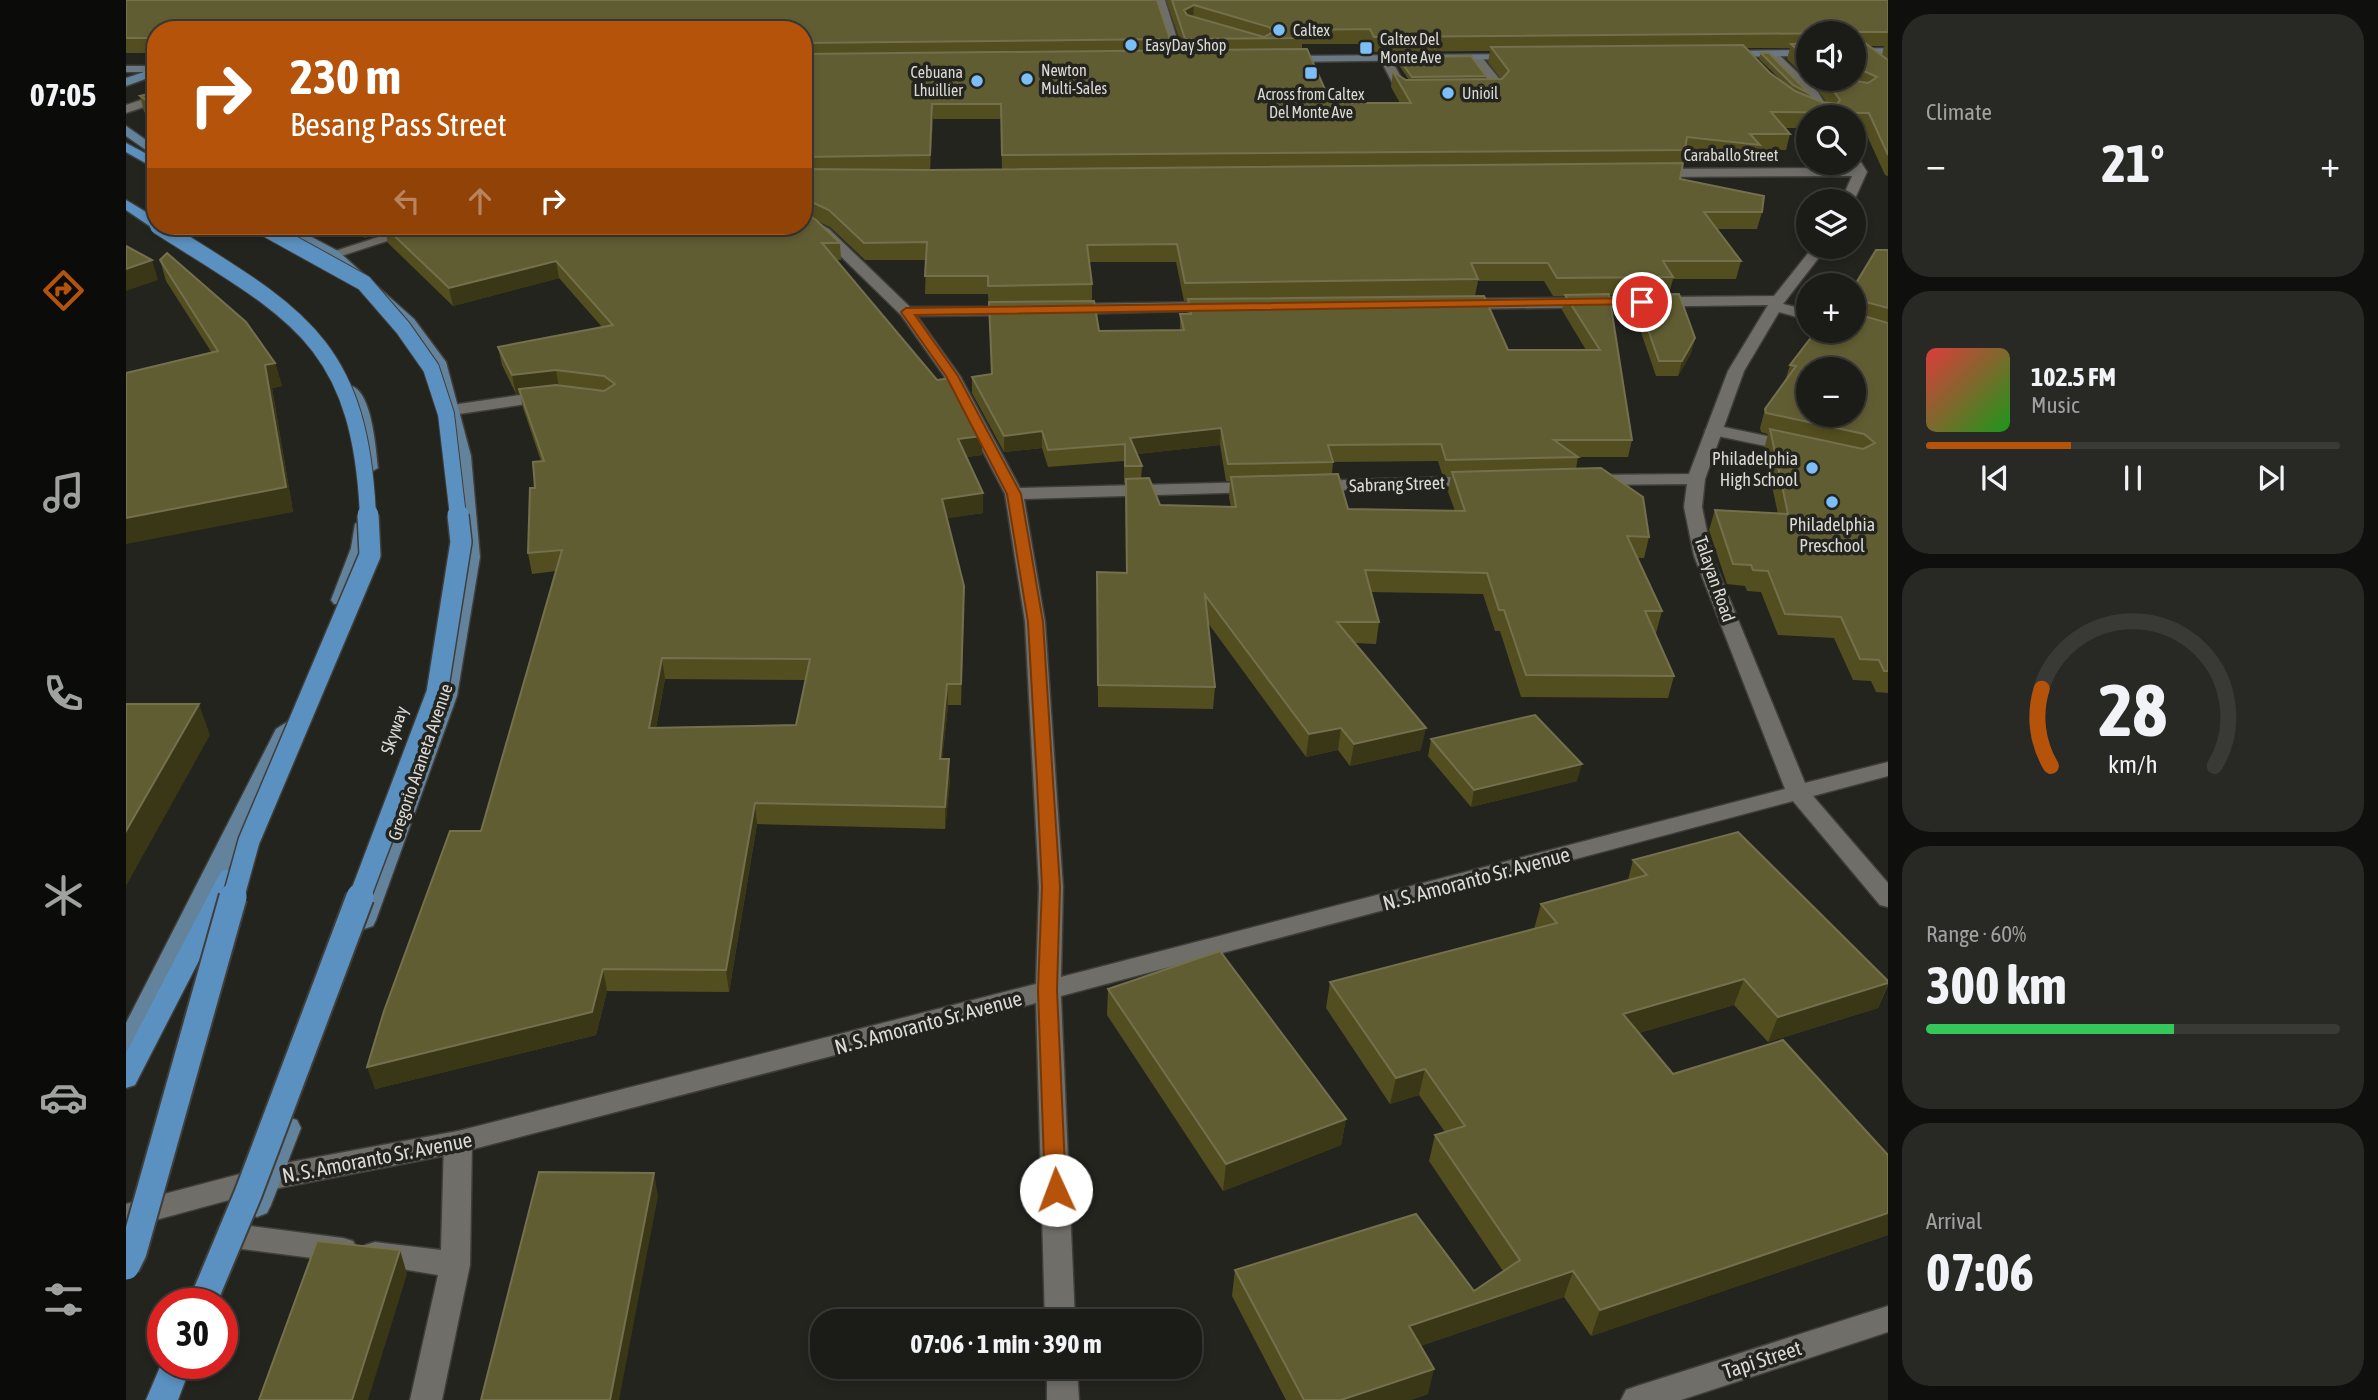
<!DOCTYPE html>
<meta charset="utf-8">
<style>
:root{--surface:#1b1b17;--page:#282824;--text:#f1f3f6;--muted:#a0a1a1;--line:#393936;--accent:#b45309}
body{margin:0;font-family:"Asap Condensed",sans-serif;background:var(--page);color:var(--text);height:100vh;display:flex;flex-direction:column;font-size:26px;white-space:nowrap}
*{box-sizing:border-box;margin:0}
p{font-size:23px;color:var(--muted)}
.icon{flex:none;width:38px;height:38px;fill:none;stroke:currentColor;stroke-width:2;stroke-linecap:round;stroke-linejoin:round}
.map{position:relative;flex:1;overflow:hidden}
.side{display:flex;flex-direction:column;gap:14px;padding:14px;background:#0f0f0d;width:490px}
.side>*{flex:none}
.guide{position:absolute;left:21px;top:21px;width:665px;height:214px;border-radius:28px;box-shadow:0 4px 10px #0003,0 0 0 2px var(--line);background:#b45309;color:#fff;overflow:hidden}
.tools{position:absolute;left:1670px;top:21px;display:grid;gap:14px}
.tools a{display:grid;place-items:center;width:70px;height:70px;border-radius:50%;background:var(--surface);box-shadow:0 4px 10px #0003,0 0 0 2px var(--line);font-size:35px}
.speed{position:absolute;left:21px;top:1288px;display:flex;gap:14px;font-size:35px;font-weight:700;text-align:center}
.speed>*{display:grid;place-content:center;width:91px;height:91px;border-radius:50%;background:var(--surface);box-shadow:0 4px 10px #0003,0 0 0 2px var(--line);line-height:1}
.speed .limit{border:10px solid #d22;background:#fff;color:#111}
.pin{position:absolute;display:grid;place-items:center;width:60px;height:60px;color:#fff;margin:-30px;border:4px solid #fff;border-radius:50%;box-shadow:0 2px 7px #0007}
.me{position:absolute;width:77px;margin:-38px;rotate:358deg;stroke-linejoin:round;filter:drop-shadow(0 0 5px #0008)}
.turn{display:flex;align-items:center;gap:24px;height:147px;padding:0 28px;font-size:32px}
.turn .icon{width:91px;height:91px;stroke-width:2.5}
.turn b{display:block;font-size:49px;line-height:60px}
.lanes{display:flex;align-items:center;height:66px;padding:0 28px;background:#0003;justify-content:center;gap:35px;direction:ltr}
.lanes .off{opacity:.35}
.big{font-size:52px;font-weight:700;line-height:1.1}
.side .card{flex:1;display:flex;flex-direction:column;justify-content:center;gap:10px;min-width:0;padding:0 24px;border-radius:28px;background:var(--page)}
.side .dial{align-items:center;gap:0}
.dial svg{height:182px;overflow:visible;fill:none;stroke:var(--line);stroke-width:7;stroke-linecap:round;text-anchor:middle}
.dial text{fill:var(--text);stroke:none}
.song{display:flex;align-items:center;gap:21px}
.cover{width:84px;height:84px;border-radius:10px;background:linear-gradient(135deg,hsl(0 70% 55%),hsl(120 70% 35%))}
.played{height:7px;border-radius:4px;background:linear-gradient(90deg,var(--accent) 35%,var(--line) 35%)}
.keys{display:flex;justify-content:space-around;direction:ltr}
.heat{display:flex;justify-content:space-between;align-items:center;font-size:38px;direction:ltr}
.charge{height:10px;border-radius:5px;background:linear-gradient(90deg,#34c759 60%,var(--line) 0)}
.trip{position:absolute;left:684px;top:1309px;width:392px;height:70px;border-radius:28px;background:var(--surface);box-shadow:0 4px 10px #0003,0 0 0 2px var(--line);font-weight:700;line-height:70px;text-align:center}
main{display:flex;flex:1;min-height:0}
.dock{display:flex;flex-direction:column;width:126px;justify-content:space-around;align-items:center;background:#0b0b09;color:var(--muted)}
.dock .icon{width:49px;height:49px}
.dock .current{color:var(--accent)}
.dock b{font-size:32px;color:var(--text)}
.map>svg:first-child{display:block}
</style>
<main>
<nav class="dock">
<b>07:05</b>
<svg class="icon current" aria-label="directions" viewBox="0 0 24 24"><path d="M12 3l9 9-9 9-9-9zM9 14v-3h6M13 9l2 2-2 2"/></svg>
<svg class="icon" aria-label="music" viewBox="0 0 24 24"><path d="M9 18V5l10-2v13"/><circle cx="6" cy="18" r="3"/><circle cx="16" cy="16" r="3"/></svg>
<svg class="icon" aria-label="phone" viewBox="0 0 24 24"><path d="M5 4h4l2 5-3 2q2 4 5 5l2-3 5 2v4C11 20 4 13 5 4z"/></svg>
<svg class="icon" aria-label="climate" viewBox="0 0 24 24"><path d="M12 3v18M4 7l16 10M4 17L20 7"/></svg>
<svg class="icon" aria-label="car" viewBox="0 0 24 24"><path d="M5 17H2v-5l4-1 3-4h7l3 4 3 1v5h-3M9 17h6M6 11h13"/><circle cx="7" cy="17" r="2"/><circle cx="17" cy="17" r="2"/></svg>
<svg class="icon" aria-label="filters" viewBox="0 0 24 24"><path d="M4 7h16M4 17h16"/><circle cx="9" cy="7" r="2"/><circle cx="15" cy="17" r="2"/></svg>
</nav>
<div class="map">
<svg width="1762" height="1400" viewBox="0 0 1762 1400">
<rect width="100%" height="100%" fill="#24241f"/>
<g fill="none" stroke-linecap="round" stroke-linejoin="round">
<g stroke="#3f3e3a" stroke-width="3">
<path id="service" d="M1255 55H1263L1278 83 1290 87V93L1269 88 1253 57Z
M1346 55H1354L1376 82 1378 85 1372 93H1353V87L1366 85 1344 57Z
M1682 75V79H1711C1701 85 1673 85 1663 79Z
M30 95V103L0 113V105Z
M286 226H307L212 257H202L200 254Z
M421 391 427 392V400L326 415 318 410 326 405Z
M1588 425 1674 443 1677 447 1668 452 1582 434 1579 430Z
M332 1131 342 1134 346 1142 344 1265 316 1400H284L312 1275 239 1263 234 1254 239 1245 249 1242 315 1250 318 1142 322 1134Z
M116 1225 217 1238 227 1241 232 1250 227 1259 217 1262 116 1249 106 1246 102 1237 106 1228Z"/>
</g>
<g stroke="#3f3e3a" stroke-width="3">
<path id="minor" d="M1641 51H1649L1692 92 1707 117H1695L1683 97 1641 55Z
M1728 158 1733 159 1741 172 1727 203 1715 201 1726 176 1526 177 1519 173 1526 169 1725 168 1722 163H1727Z
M677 215 703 229 784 307H895V313L890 315 791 316 834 376 894 488 1131 482 1140 487 1131 492 898 499 919 622 937 887 935 977 1659 789 1568 556 1558 507 1561 484 1464 485 1455 480 1464 475 1563 474 1602 371 1642 305 1332 309 1324 304 1332 299 1648 296 1687 247H1701L1657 304 1682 310V320L1653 312 1618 371 1579 479 1576 507 1586 556 1679 783 1762 762V776L1687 796 1762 883V907L1754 905 1667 801 935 996 949 1321H919L910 1003 332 1153 143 1190 133 1186 129 1178 133 1170 143 1166 332 1131 910 984 913 887 899 622 879 494 818 376 775 315 693 235 677 225Z
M1090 302 1098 307 1095 310 944 314 936 309 944 304Z
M1351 476 1360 481 1357 485 1188 491 1179 486 1188 481Z
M1762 1306V1332L1555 1400H1495L1500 1390 1511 1386Z
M921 1367H951L953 1400H921Z"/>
</g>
<g stroke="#3f3e3a" stroke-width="3">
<path id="tertiary" d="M1029 0H1039L1058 61 1048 59Z
M137 1168 147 1172 151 1180 147 1188 0 1228V1204Z"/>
</g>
<g stroke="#3f3e3a" stroke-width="3">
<path id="secondary" d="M1762 48V54L1727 55V49Z
M1682 50V56L1596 57 1590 54 1596 51Z
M1389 54 1395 57 1393 59 1159 62 1153 59 1159 56Z
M0 66H30V72H0Z"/>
</g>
<g stroke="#3f3e3a" stroke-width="3">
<path id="primary" d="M30 68V75L0 86V78Z
M0 126 30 147V157L0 136Z
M148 226H165L212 251 288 319 320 362 345 456 354 557 331 696 250 920 247 926 238 929 229 926 226 920 311 696 336 557 327 456 304 362 278 325 202 257Z
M225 386C246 391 250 450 252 468L243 473 234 468 232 429 217 391Z
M238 518 247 524 243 548 225 600 222 604H208L205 600 225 548 229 524Z
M161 722 172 729 13 1049 9 1056 0 1059V1023L150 729Z
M161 1117 171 1120 175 1128 145 1205 141 1213 131 1217 121 1213 117 1205 147 1128 151 1120Z"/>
</g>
<g stroke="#3f3e3a" stroke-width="3">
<path id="motorway" d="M0 143 30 159V169L0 152Z
M0 200 30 218V226L35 227H25L0 210Z
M104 869 112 871 116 877 9 1085 0 1088V1053L92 877 96 871Z
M37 1360V1363H66L52 1400H20Z"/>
</g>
<use href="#service" fill="#6f6e68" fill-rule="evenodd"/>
<use href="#minor" fill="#6f6e68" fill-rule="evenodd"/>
<use href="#tertiary" fill="#6f6e68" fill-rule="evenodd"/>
<use href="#secondary" fill="#697883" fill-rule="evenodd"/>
<use href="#primary" fill="#63839d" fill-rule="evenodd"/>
<use href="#motorway" fill="#5b91c1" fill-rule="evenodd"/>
<g stroke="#3f3e3a" stroke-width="18" stroke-linecap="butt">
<path id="motorway-bridge-far2" d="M32 226C169 313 234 339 242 516
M135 226 238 283 277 328 305 368 320 414 332 516"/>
</g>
<g stroke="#3f3e3a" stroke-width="24" stroke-linecap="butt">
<path id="motorway-bridge-far1" d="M107 899 123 841 244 555 242 515
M233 899 311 693 335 542 332 515"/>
</g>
<g stroke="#3f3e3a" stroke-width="31" stroke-linecap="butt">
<path id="motorway-bridge" d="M0 1266 7 1252 107 897
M76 1304 122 1194 234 897"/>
</g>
<use href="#motorway-bridge-far2" stroke="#5b91c1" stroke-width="16"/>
<use href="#motorway-bridge-far1" stroke="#5b91c1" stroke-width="21"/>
<use href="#motorway-bridge" stroke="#5b91c1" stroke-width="27"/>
</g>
<path fill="#524e20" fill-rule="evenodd" d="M0 0 1044 39V50H1057L1040 0H1762V176L1759 175 1738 129 1727 128V117H1682V128H1659L1664 134 1660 150H1632L1629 161 1558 154 1554 179 1636 212 1631 229H1591L1615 261 1610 279H1547L1543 294 1569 338 1565 353 1552 376H1530L1507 309 1510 295H1483L1506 440 1502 457H1452L1450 469 1523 537 1518 558H1511L1536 611 1530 633H1529L1548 676 1542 698 1395 697 1374 631H1369L1357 594 1245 592 1253 622 1250 644 1229 643 1295 750 1224 766 1212 750 1180 757 1082 623 1089 687 1087 709 972 707 971 572 1000 573 999 483H998V461L922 467 916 448 878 452 846 393V377L866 374 862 294H799L800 260H739L704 227 691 221 714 243 715 260H711L856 455 840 457 857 513 821 518 838 607 835 705H822L816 759 824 780 819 829 631 824 603 992 481 991 470 1035 249 1089 355 831 430 571 406 574 402 553 409 488 415 461 397 408 394 393 390 394 376 365 372 347 476 327 433 278 327 306 262 243 259 231 239 238 219 226H677V30H30V53H0ZM1682 33H1727V79H1691L1689 86 1701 103 1696 102 1683 97 1684 94 1635 53 1633 59 1658 83 1644 73 1620 48H1664L1661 59 1676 74H1682ZM1176 44H1242L1246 52 1364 51 1362 62 1375 79H1359L1360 76 1272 58V64L1283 80H1280L1267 72 1265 87 1274 103H1205L1176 49ZM1744 46H1758L1756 55ZM807 119H875L876 170H804ZM964 262H1050L1058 301H1062L1061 314H1054V330L973 331 966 301V284ZM1352 281H1418L1427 296H1439L1436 310 1460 350H1382L1349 296ZM1094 445 1100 481H1104L1103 497 1105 507 1034 505 1015 479 1016 466 1011 454ZM1312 461 1317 477 1325 476 1322 492 1329 511 1222 509 1206 474 1207 462ZM539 679 680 680 670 725 530 728Z
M30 92V119L18 112 14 96Z
M1762 250V693L1750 692 1745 681 1727 680 1708 638 1652 635 1635 592 1621 591 1619 586 1601 584 1583 530 1589 510 1652 514 1638 449 1642 434 1635 432 1634 428 1639 409 1659 381 1664 365 1689 332 1686 331H1727V288Z
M34 260 149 363 156 386 146 388 167 512 86 353 40 281Z
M1305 739 1451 781 1345 807 1302 756Z
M1507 860 1762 981V985L1752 1008 1642 1042 1608 1005 1513 1033 1547 1074 1762 1155V1235L1465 1336 1438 1297 1294 1346 1302 1394 1284 1400H1160L1106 1296 1109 1270 1348 1291 1377 1271 1303 1161 1309 1135 1319 1132 1293 1095 1264 1104 1200 1008 1204 982 1408 929 1415 904 1502 880Z
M982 989 1220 1119 1215 1145 1097 1191 981 1015Z"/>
<path fill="#3a3717" d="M1068 5 1067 19 1057 25 1058 10Z
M806 104 807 119 804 172V155Z
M236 226H278H258L259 231 239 238Z
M26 260 32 280 0 291V269Z
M430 261 433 278 327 306 323 288Z
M1569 338 1565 353 1552 376 1556 361Z
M149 363 156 386 146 388 167 512 0 544V518L139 365Z
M430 370 433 388 393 389 394 393 390 394 386 375Z
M1095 428 1094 445 1003 455 1004 438Z
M916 431V448L878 452V436Z
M856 436V455L832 458V439Z
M857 493V513L816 519V499Z
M838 586V607L835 705V684Z
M536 658 539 679 526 749 523 728Z
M821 684 822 705 814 780V759Z
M73 704 84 735 0 886V831Z
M1215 728 1212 750 1180 757 1183 734Z
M1300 728 1295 750 1224 766 1228 744Z
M823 759 824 780 819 829V807Z
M1456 764 1451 781 1345 807 1348 790Z
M629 803 631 824 603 992 600 970Z
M477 969 481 991 470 1035 249 1089 241 1067Z
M1618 979 1608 1005 1489 1040 1497 1014Z
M1762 983 1752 1008 1642 1042 1652 1017Z
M1299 1069 1293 1095 1264 1104 1270 1078Z
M1220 1119 1215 1145 1097 1191 1100 1164Z
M528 1173 532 1196 493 1400H484Z
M1762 1213V1235L1465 1336 1474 1310Z
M274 1250 281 1274 242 1400H226Z
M1447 1271 1438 1297 1277 1352 1283 1326Z
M1308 1369 1302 1394 1284 1400H1215Z"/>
<path fill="#615d33" stroke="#74704d" stroke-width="2" fill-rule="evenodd" d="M0 0H1031L1044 39 677 43V30H30V38H0Z
M1046 0H1762V32H1731L1729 40 1739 43 1762 60V155L1743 113 1645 112 1664 134H1624L1634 145 1561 137 1559 150 876 155 875 104H806L804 155 677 157V54L1181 49 1205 103H1285L1267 72 1280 80 1376 79 1383 71 1365 47 1617 45 1644 73 1669 91 1696 102 1711 104 1714 100 1699 79H1717L1742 83 1751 77 1727 66V33L1248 37 1244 29 1173 30 1177 38 1059 39ZM1068 5 1143 27 1147 32 1138 37 1061 15 1058 10Z
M1682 43V59L1665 44Z
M1635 53H1643L1684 94 1667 85Z
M1345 56 1360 76 1286 77 1272 58Z
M30 92V107L14 96Z
M1557 163 1554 179 1638 196 1636 212H1578L1615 261H1537L1547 277 1431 278 1422 263H1345L1352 279 1059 283 1051 244 961 245 966 284 862 286V276H799L801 242 738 243 703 210 677 198V169L803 170Z
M677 212 690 220 714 243H696L811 380 825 378 856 436 832 439 857 493 816 499 838 586 835 684H821L814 759H823L819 807 629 803 600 970 477 969 466 1012 241 1067 258 1011 324 831H355L436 550 402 553 404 488H409L407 462 418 461 393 389 430 385 478 391 489 384 478 376 430 370 386 375 372 347 487 325 430 261 323 288 258 226H677ZM536 658 684 659 670 725 523 728Z
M0 246 26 260 0 269Z
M1750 250H1762V308L1733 300 1730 303 1731 314 1762 323V671H1758L1753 660 1734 659 1715 617 1659 614 1642 571 1627 570 1625 565 1607 564 1589 510 1662 514 1644 429 1737 449 1749 443 1738 434 1640 413 1639 409 1670 366 1664 365 1690 331H1727V288ZM1682 369H1727V415H1682Z
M41 253 120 322 149 363 139 365 160 487 0 518V373L92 351 34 260Z
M1483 294 1506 440H1428L1452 457 1320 460 1315 444 1202 445 1207 462 1102 464 1095 428 1004 438 1016 466H999V444L922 450 916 431 878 436 846 377 866 374 863 302 968 301 973 331 1058 330 1054 314H1065L1062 299 1358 296 1382 350H1474L1439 295Z
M1553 294 1569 338 1556 361H1533L1510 295Z
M1475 468 1517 497 1523 537 1501 536 1536 611H1519L1548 676 1400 675 1378 610H1373L1361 573 1239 570 1253 622H1211L1300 728 1228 744 1215 728 1183 734 1079 595 1089 687 972 685 971 572 1001 573 1000 479 1023 478 1034 505 1110 507 1105 477 1212 474 1222 509 1339 511 1326 472Z
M0 704H73L0 831Z
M1409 715 1456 764 1348 790 1305 739Z
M1612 832 1762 981V983L1652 1017 1618 979 1497 1014 1547 1074 1657 1040 1762 1155V1213L1474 1310 1447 1271 1283 1326 1308 1369 1215 1400H1178L1109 1270 1290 1214 1348 1291 1394 1260 1309 1135 1339 1126 1299 1069 1270 1078 1204 982 1431 923 1415 904 1521 875 1507 860Z
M1094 951 1220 1119 1100 1164 982 989Z
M413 1172 528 1173 484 1400H355Z
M191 1241 274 1250 226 1400H133Z"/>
<path fill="#b45309" stroke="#753606" stroke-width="2" d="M1516 298 1520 299V304L789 315 832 376 895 494 917 622 927 781 934 887 931 990 940 1190 937 1196 930 1199 922 1196 919 1190 912 990 916 887 911 781 902 622 881 494 820 376 775 312 780 308Z"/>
<g fill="#7bbef8" stroke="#24241f" stroke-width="2.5">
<circle cx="1153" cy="30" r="7"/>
<circle cx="1005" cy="45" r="7"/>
<rect x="1233" y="41" width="14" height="14" rx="3.5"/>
<rect x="1178" y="66" width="14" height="14" rx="3.5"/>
<circle cx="901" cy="79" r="7"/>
<circle cx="851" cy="81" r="7"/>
<circle cx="1322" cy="93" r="7"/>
<circle cx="1686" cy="468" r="7"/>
<circle cx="1706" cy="502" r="7"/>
</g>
<g text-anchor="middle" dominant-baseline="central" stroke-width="7" stroke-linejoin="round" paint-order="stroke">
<g font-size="16" fill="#dbdad7" stroke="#24241f" text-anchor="start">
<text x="1167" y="30">Caltex</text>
<text x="1254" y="39">Caltex Del<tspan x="1254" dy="18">Monte Ave</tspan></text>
<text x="1019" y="45">EasyDay Shop</text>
<text x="915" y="70">Newton<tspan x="915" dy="18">Multi-Sales</tspan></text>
<text x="837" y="72" text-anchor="end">Cebuana<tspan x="837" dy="18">Lhuillier</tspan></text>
<text x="1336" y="93">Unioil</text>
<text x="1185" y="94" text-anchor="middle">Across from Caltex<tspan x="1185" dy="18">Del Monte Ave</tspan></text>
</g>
<g font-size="16" fill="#dbdad7" stroke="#24241f">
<text x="1605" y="155">Caraballo Street</text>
</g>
<g font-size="18" fill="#dbdad7" stroke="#24241f" text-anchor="end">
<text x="1672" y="458">Philadelphia<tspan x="1672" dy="21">High School</tspan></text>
<text x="1706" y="524" text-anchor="middle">Philadelphia<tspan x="1706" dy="21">Preschool</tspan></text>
</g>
<g font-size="18" fill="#dbdad7" stroke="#24241f">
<text transform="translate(1271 484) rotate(-2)">Sabrang Street</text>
<text transform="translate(1589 579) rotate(71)">Talayan Road</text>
<text transform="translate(268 730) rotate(-71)">Skyway</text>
<text transform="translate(294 762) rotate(-71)">Gregorio Araneta Avenue</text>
</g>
<g font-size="21" fill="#dbdad7" stroke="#24241f">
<text transform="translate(1350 878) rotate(-15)">N. S. Amoranto Sr. Avenue</text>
<text transform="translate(802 1022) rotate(-15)">N. S. Amoranto Sr. Avenue</text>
<text transform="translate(251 1157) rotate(-11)">N. S. Amoranto Sr. Avenue</text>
<text transform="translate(1636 1359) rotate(-18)">Tapi Street</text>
</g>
</g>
</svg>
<div class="tools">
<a><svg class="icon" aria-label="sound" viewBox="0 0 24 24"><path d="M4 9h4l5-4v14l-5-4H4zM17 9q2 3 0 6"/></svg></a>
<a><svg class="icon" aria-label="search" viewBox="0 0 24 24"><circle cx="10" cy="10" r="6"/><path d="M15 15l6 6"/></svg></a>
<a><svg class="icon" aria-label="layers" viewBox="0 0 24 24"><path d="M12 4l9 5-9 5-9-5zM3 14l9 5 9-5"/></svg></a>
<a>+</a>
<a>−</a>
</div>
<div class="speed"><div class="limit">30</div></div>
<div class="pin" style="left:1516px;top:302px;background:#d93025"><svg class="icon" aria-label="arrive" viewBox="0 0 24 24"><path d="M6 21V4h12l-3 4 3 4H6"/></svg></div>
<svg class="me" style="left:930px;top:1190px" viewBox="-20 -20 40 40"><circle r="19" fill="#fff"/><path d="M0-13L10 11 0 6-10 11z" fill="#b45309"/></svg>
<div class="trip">07:06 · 1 min · 390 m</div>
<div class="guide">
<div class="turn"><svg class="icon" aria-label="right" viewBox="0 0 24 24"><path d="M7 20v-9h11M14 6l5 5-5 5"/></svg><div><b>230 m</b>Besang Pass Street</div></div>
<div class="lanes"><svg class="icon off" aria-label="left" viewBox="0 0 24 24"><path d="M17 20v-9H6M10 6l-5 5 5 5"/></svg><svg class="icon off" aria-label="ahead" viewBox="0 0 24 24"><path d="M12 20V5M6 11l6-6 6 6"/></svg><svg class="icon" aria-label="right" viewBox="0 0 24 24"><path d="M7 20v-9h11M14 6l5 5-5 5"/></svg></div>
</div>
</div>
<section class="side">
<div class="card"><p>Climate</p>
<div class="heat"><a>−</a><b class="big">21°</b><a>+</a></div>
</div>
<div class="card">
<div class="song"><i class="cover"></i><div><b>102.5 FM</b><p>Music</p></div></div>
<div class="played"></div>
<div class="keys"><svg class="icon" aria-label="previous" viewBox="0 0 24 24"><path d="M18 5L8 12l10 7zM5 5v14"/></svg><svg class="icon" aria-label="pause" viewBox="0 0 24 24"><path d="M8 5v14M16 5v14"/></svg><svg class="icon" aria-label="next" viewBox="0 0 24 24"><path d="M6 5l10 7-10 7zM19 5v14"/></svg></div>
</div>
<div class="card dial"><svg viewBox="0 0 100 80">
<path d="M14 69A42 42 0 1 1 86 69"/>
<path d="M14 69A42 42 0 0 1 10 35" stroke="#b45309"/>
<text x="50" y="56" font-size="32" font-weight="700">28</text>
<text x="50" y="72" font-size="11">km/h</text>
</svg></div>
<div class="card"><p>Range · 60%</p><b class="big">300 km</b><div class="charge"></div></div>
<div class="card"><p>Arrival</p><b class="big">07:06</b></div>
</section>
</main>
